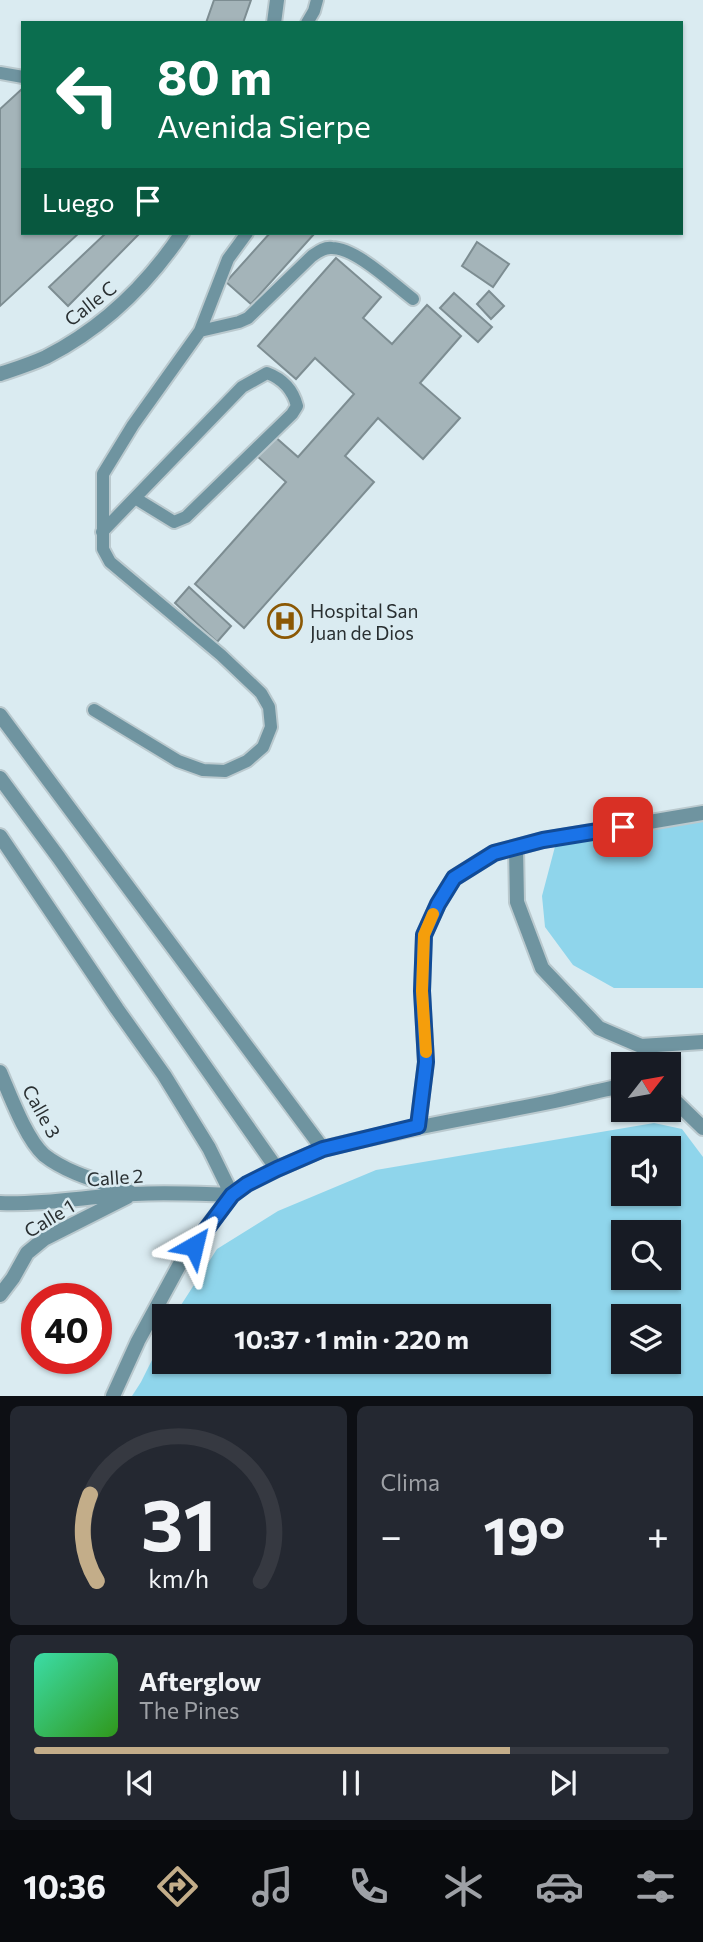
<!DOCTYPE html>
<html lang="es">
<meta charset="utf-8">
<style>
:root{--surface:#171b24;--page:#242831;--text:#f1f3f6;--muted:#9ea1a6;--line:#363941;--accent:#c3ad89}
body{margin:0;font-family:Commissioner,sans-serif;background:var(--page);color:var(--text);height:100vh;display:flex;flex-direction:column;font-size:26px;white-space:nowrap}
*{box-sizing:border-box;margin:0}
p{font-size:23px;color:var(--muted)}
.icon{flex:none;width:38px;height:38px;fill:none;stroke:currentColor;stroke-width:2;stroke-linecap:round;stroke-linejoin:round}
.map{position:relative;height:1396px;overflow:hidden}
.drawer{display:flex;flex-direction:column;gap:10px;padding:10px;background:#0d0f14;flex:1}
.drawer>*{flex:none}
.banner{position:absolute;left:21px;top:21px;width:662px;height:214px;border-radius:0px;box-shadow:0 2px 5px #0004;background:#0b6e4f;color:#fff;overflow:hidden}
.needle{width:46px;rotate:59deg}
.buttons{position:absolute;left:611px;top:1052px;display:grid;gap:14px}
.buttons a{display:grid;place-items:center;width:70px;height:70px;border-radius:0px;background:var(--surface);box-shadow:0 2px 5px #0004;font-size:35px}
.speed{position:absolute;left:21px;top:1283px;display:flex;gap:14px;font-size:35px;font-weight:700;text-align:center}
.speed>*{display:grid;place-content:center;width:91px;height:91px;border-radius:50%;background:var(--surface);box-shadow:0 2px 5px #0004;line-height:1}
.speed .limit{border:10px solid #d22;background:#fff;color:#111}
.pin{position:absolute;display:grid;place-items:center;width:60px;height:60px;color:#fff;margin:-30px;border-radius:14px;box-shadow:0 4px 10px #0006}
.me{position:absolute;width:77px;margin:-38px;rotate:37deg;stroke-linejoin:round;filter:drop-shadow(0 0 5px #0008)}
.turn{display:flex;align-items:center;gap:24px;height:147px;padding:0 21px;font-size:32px}
.turn .icon{width:91px;height:91px;stroke-width:2.5}
.turn b{display:block;font-size:49px;line-height:60px}
.then{display:flex;align-items:center;height:66px;padding:0 21px;background:#0003;gap:14px;font-size:26px}
.big{font-size:52px;font-weight:700;line-height:1.1}
.drawer .card{flex:1;display:flex;flex-direction:column;justify-content:center;gap:10px;min-width:0;padding:0 24px;border-radius:10px;background:var(--page)}
.drawer .dial{align-items:center;gap:0}
.dial svg{height:182px;overflow:visible;fill:none;stroke:var(--line);stroke-width:7;stroke-linecap:round;text-anchor:middle}
.dial text{fill:var(--text);stroke:none}
.song{display:flex;align-items:center;gap:21px}
.cover{width:84px;height:84px;border-radius:10px;background:linear-gradient(135deg,hsl(160 70% 55%),hsl(110 70% 35%))}
.played{height:7px;border-radius:4px;background:linear-gradient(90deg,var(--accent) 75%,var(--line) 75%)}
.keys{display:flex;justify-content:space-around;direction:ltr}
.heat{display:flex;justify-content:space-between;align-items:center;font-size:38px;direction:ltr}
.drawer .tiles{flex:1;display:grid;gap:10px;grid-template-columns:1fr 1fr}
.card:last-child{grid-column:span 2}
.trip{position:absolute;left:152px;top:1304px;width:399px;height:70px;border-radius:0px;background:var(--surface);box-shadow:0 2px 5px #0004;font-weight:700;line-height:70px;text-align:center}
.tabs{display:flex;height:112px;justify-content:space-around;align-items:center;background:#090b0e;color:var(--muted)}
.tabs .icon{width:49px;height:49px}
.tabs .on{color:var(--accent)}
.tabs b{font-size:32px;color:var(--text)}
.map>svg:first-child{display:block}
</style>
<div class="map">
<svg width="703" height="1396" viewBox="0 0 703 1396">
<rect width="100%" height="100%" fill="#daebf1"/>
<path fill="#8fd5eb" fill-rule="evenodd" d="M703 819V988H614L573 965 545 927 542 896 557 839Z
M654 1123 682 1129 703 1157V1396H132L141 1382 164 1336V1362H539V1316H174L217 1249 278 1211 376 1170ZM623 1148H668V1194H623ZM623 1232H668V1278H623ZM623 1316H668V1362H623Z"/>
<path fill="#a4b4b9" stroke="#7d8d92" stroke-width="2" d="M214 0H251L243 23H206Z
M23 88V233H79L0 306V109Z
M106 233H140L68 306 49 287Z
M270 233H315L251 304 226 282Z
M477 242 509 264 493 287 462 266Z
M336 258 381 297 363 318 392 344 427 305 461 336 420 383 460 418 423 459 378 418 345 456 374 482 244 628 195 584 286 482 257 456 274 436 298 457 354 394 315 358 296 379 258 346Z
M489 291 504 306 491 319 477 304Z
M454 293 492 327 478 342 440 308Z
M189 587 231 626 217 642 175 603Z"/>
<g fill="none" stroke-linecap="round" stroke-linejoin="round">
<g stroke="#bac9ce" stroke-width="16">
<path id="service" d="M307 23 314 11 317 0
M0 73 23 77
M200 331 239 322 248 318 312 256C318 252 324 247 332 248 356 248 393 284 413 299
M102 532 242 387 267 373C283 379 293 390 297 406L292 414 186 517 174 522 135 498
M94 710 178 761 203 770 225 771 247 761 263 747 271 727 269 707 261 693 221 655 110 562 103 549V474L133 425 200 331 228 259 247 233"/>
</g>
<g stroke="#bac9ce" stroke-width="18">
<path id="minor" d="M274 23 277 0
M0 374C15 369 31 364 46 357 103 328 147 285 182 233
M0 836 117 1009 164 1075 209 1148 232 1195C200 1194 167 1192 135 1194 90 1196 45 1205 0 1203
M516 847 517 902 542 968 599 1028 641 1046 703 1042
M0 1072C10 1095 26 1139 44 1155 68 1174 102 1182 130 1192
M668 1094 703 1128
M418 1126 426 1062 422 991 424 935 438 904 454 878 494 853 543 840 703 813
M323 1149C399 1129 477 1117 555 1101 578 1096 600 1090 623 1086
M0 1295 13 1278 27 1253 44 1239 127 1197"/>
</g>
<g stroke="#bac9ce" stroke-width="18">
<path id="tertiary" d="M0 715 323 1149 277 1169 247 1184 232 1195 181 1262 138 1341 113 1396
M0 778 59 858 277 1169"/>
</g>
<use href="#service" stroke="#6f94a0" stroke-width="12"/>
<use href="#minor" stroke="#6f94a0" stroke-width="14"/>
<use href="#tertiary" stroke="#6f94a0" stroke-width="14"/>
</g>
<g fill="none" stroke-linecap="round" stroke-linejoin="round">
<g stroke="#114b97" stroke-width="18">
<path id="route" d="M194 1246 232 1195 247 1184 277 1169 323 1149 418 1126 426 1062 422 991 424 935 438 904 454 878 494 853 543 840 623 827"/>
</g>
<use href="#route" stroke="#1a73e8" stroke-width="12"/>
<path stroke="#f59e0b" stroke-width="12" d="M426 1052 422 991 424 935 433 914"/>
</g>
<defs>
<g id="hospital-ring" transform="scale(1.75)"><circle r="9.5" fill="#daebf1" stroke="#8b5804" stroke-width="1.5"/><path d="M-5-5h3v3.5h4V-5h3V5h-3V1.5h-4V5h-3Z" fill="#8b5804"/></g>
</defs>
<g fill-rule="evenodd">
<use href="#hospital-ring" x="285" y="621"/>
</g>
<g text-anchor="middle" dominant-baseline="central" stroke-width="5" stroke-linejoin="round" paint-order="stroke">
<g font-size="19" fill="#292f31" stroke="#daebf1">
<text transform="translate(90 303) rotate(-38)">Calle C</text>
<text transform="translate(42 1111) rotate(61)">Calle 3</text>
<text transform="translate(115 1177) rotate(-4)">Calle 2</text>
<text transform="translate(49 1218) rotate(-31)">Calle 1</text>
</g>
<g font-size="19" fill="#292f31" stroke="#daebf1" text-anchor="start">
<text x="310" y="610">Hospital San<tspan x="310" dy="22">Juan de Dios</tspan></text>
</g>
</g>
</svg>
<div class="buttons">
<a><svg class="needle" viewBox="-14 -14 28 28"><path d="M0-13l5 13h-10z" fill="#e53935"/><path d="M0 13l5-13h-10z" fill="#9ea1a6"/></svg></a>
<a><svg class="icon" aria-label="sound" viewBox="0 0 24 24"><path d="M4 9h4l5-4v14l-5-4H4zM17 9q2 3 0 6"/></svg></a>
<a><svg class="icon" aria-label="search" viewBox="0 0 24 24"><circle cx="10" cy="10" r="6"/><path d="M15 15l6 6"/></svg></a>
<a><svg class="icon" aria-label="layers" viewBox="0 0 24 24"><path d="M12 4l9 5-9 5-9-5zM3 14l9 5 9-5"/></svg></a>
</div>
<div class="speed"><div class="limit">40</div></div>
<div class="pin" style="left:623px;top:827px;background:#d93025"><svg class="icon" aria-label="arrive" viewBox="0 0 24 24"><path d="M6 21V4h12l-3 4 3 4H6"/></svg></div>
<svg class="me" style="left:194px;top:1246px" viewBox="-20 -20 40 40"><path d="M0-17L14 15 0 8-14 15z" fill="#1a73e8" stroke="#fff" stroke-width="4"/></svg>
<div class="trip">10:37 · 1 min · 220 m</div>
<div class="banner">
<div class="turn"><svg class="icon" aria-label="left" viewBox="0 0 24 24"><path d="M17 20v-9H6M10 6l-5 5 5 5"/></svg><div><b>80 m</b>Avenida Sierpe</div></div>
<div class="then">Luego<svg class="icon" aria-label="arrive" viewBox="0 0 24 24"><path d="M6 21V4h12l-3 4 3 4H6"/></svg></div>
</div>
</div>
<section class="drawer">
<div class="tiles">
<div class="card dial"><svg viewBox="0 0 100 80">
<path d="M14 69A42 42 0 1 1 86 69"/>
<path d="M14 69A42 42 0 0 1 11 31" stroke="#c3ad89"/>
<text x="50" y="56" font-size="32" font-weight="700">31</text>
<text x="50" y="72" font-size="11">km/h</text>
</svg></div>
<div class="card"><p>Clima</p>
<div class="heat"><a>−</a><b class="big">19°</b><a>+</a></div>
</div>
<div class="card">
<div class="song"><i class="cover"></i><div><b>Afterglow</b><p>The Pines</p></div></div>
<div class="played"></div>
<div class="keys"><svg class="icon" aria-label="previous" viewBox="0 0 24 24"><path d="M18 5L8 12l10 7zM5 5v14"/></svg><svg class="icon" aria-label="pause" viewBox="0 0 24 24"><path d="M8 5v14M16 5v14"/></svg><svg class="icon" aria-label="next" viewBox="0 0 24 24"><path d="M6 5l10 7-10 7zM19 5v14"/></svg></div>
</div>
</div>
</section>
<nav class="tabs">
<b>10:36</b>
<svg class="icon on" aria-label="directions" viewBox="0 0 24 24"><path d="M12 3l9 9-9 9-9-9zM9 14v-3h6M13 9l2 2-2 2"/></svg>
<svg class="icon" aria-label="music" viewBox="0 0 24 24"><path d="M9 18V5l10-2v13"/><circle cx="6" cy="18" r="3"/><circle cx="16" cy="16" r="3"/></svg>
<svg class="icon" aria-label="phone" viewBox="0 0 24 24"><path d="M5 4h4l2 5-3 2q2 4 5 5l2-3 5 2v4C11 20 4 13 5 4z"/></svg>
<svg class="icon" aria-label="climate" viewBox="0 0 24 24"><path d="M12 3v18M4 7l16 10M4 17L20 7"/></svg>
<svg class="icon" aria-label="car" viewBox="0 0 24 24"><path d="M5 17H2v-5l4-1 3-4h7l3 4 3 1v5h-3M9 17h6M6 11h13"/><circle cx="7" cy="17" r="2"/><circle cx="17" cy="17" r="2"/></svg>
<svg class="icon" aria-label="filters" viewBox="0 0 24 24"><path d="M4 7h16M4 17h16"/><circle cx="9" cy="7" r="2"/><circle cx="15" cy="17" r="2"/></svg>
</nav>
